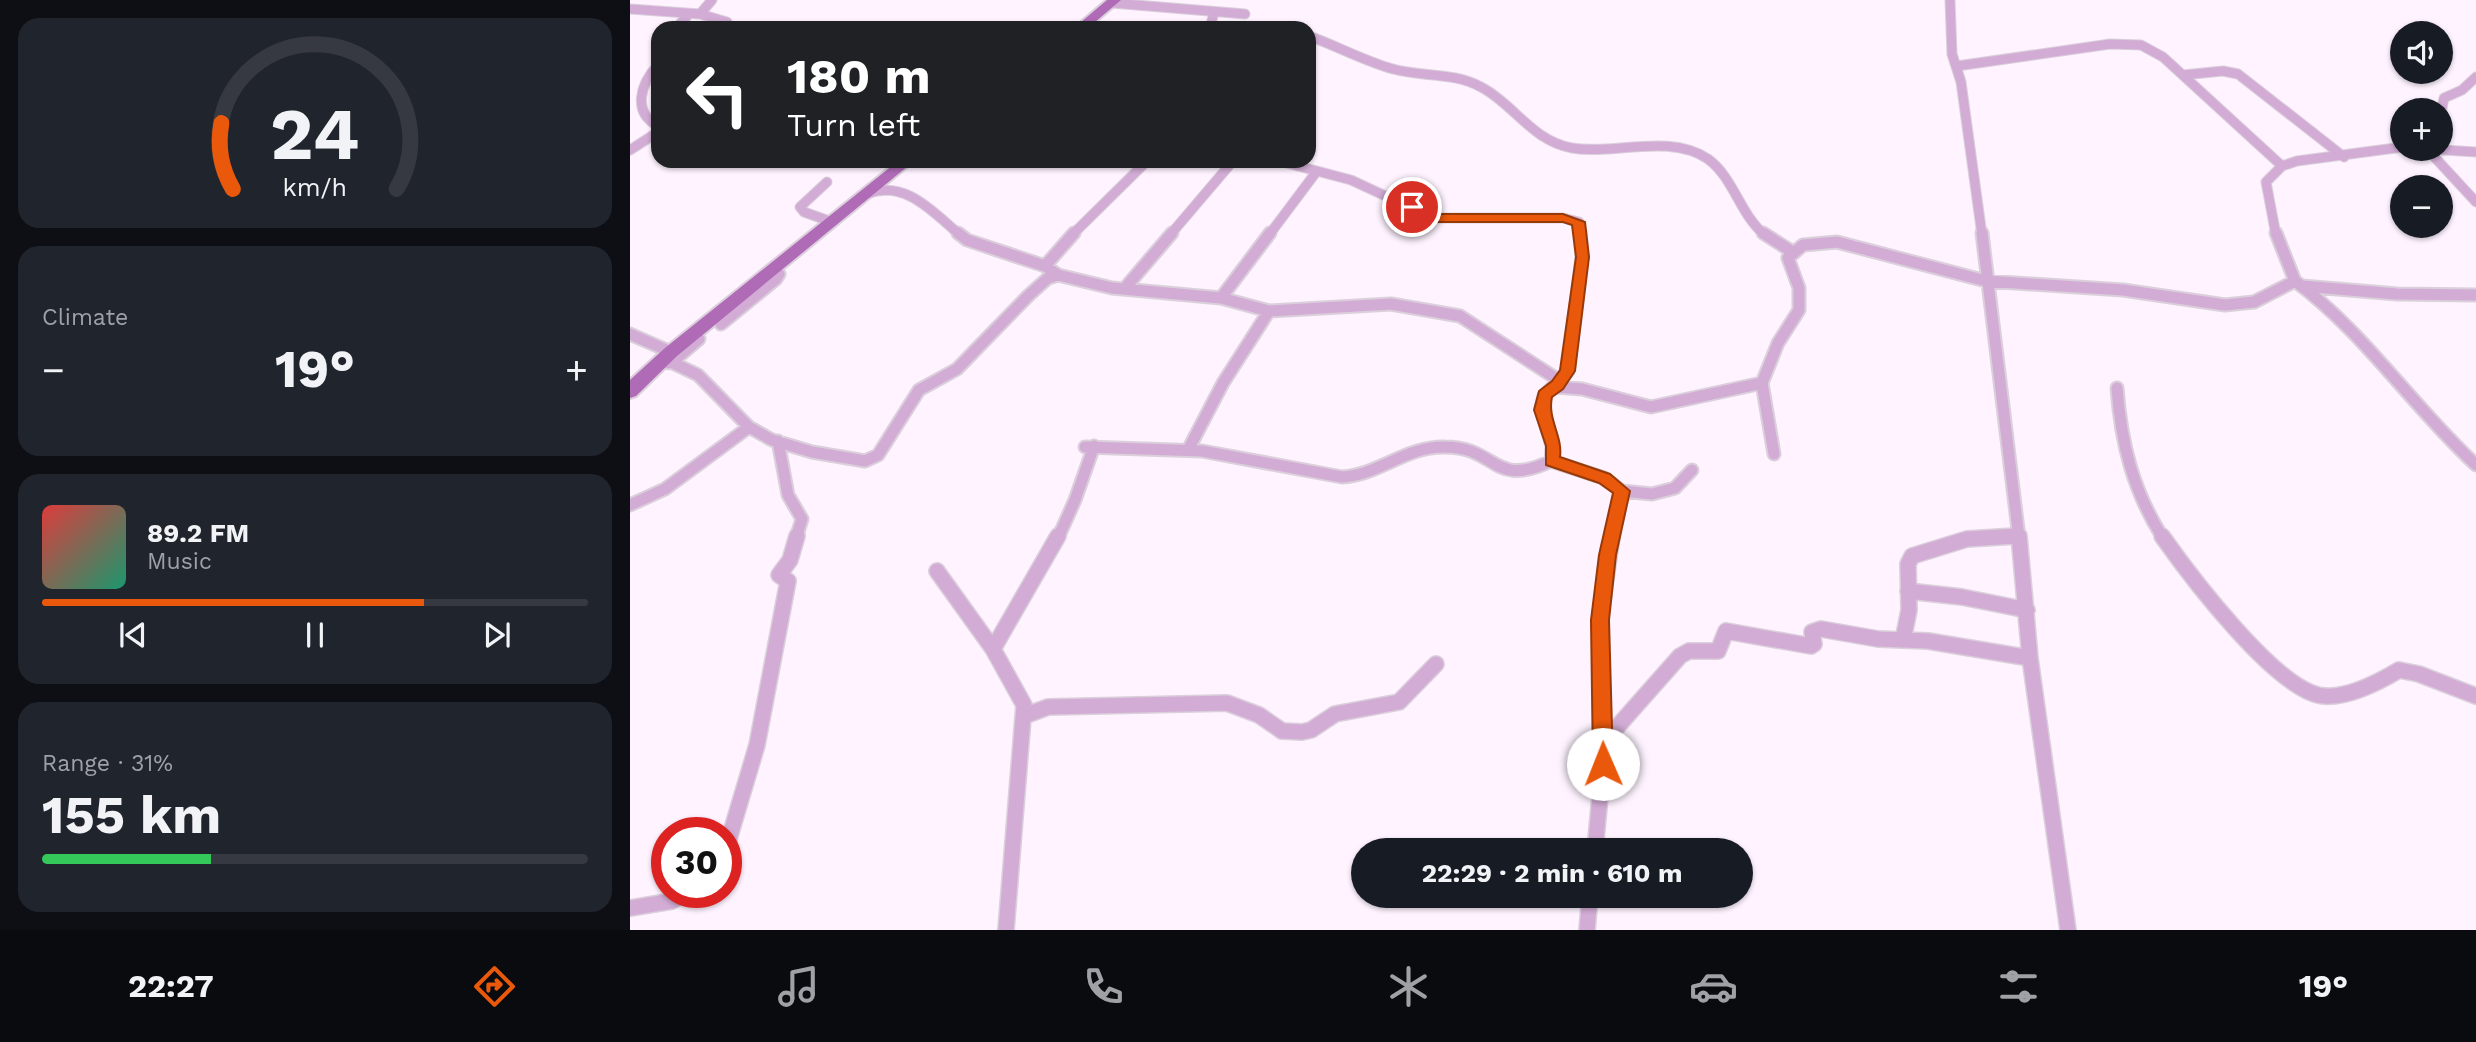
<!DOCTYPE html>
<meta charset="utf-8">
<style>
:root{--surface:#171b24;--page:#20242c;--text:#f1f3f6;--muted:#9ea1a6;--line:#363941;--accent:#ea580c}
body{margin:0;font-family:"Work Sans",sans-serif;background:var(--page);color:var(--text);height:100vh;display:flex;flex-direction:column;font-size:26px;white-space:nowrap}
*{box-sizing:border-box;margin:0}
p{font-size:23px;color:var(--muted)}
.icon{flex:none;width:38px;height:38px;fill:none;stroke:currentColor;stroke-width:2;stroke-linecap:round;stroke-linejoin:round}
.map{position:relative;flex:1;overflow:hidden}
.details{display:flex;flex-direction:column;gap:18px;padding:18px;background:#0d0f14;width:630px}
.details>*{flex:none}
.banner{position:absolute;left:21px;top:21px;width:665px;height:147px;border-radius:21px;box-shadow:0 2px 5px #0004;background:#202124;color:#fff;overflow:hidden}
.fabs{position:absolute;left:1760px;top:21px;display:grid;gap:14px}
.fabs a{display:grid;place-items:center;width:63px;height:63px;border-radius:50%;background:var(--surface);box-shadow:0 2px 5px #0004;font-size:35px}
.speed{position:absolute;left:21px;top:817px;display:flex;gap:14px;font-size:35px;font-weight:700;text-align:center}
.speed>*{display:grid;place-content:center;width:91px;height:91px;border-radius:50%;background:var(--surface);box-shadow:0 2px 5px #0004;line-height:1}
.speed .limit{border:10px solid #d22;background:#fff;color:#111}
.pin{position:absolute;display:grid;place-items:center;width:60px;height:60px;color:#fff;margin:-30px;border:4px solid #fff;border-radius:50%;box-shadow:0 2px 7px #0007}
.me{position:absolute;width:77px;margin:-38px;rotate:359deg;stroke-linejoin:round;filter:drop-shadow(0 0 5px #0008)}
.turn{display:flex;align-items:center;gap:24px;height:147px;padding:0 21px;font-size:32px}
.turn .icon{width:91px;height:91px;stroke-width:2.5}
.turn b{display:block;font-size:49px;line-height:60px}
.big{font-size:52px;font-weight:700;line-height:1.1}
.details .card{flex:1;display:flex;flex-direction:column;justify-content:center;gap:10px;min-width:0;padding:0 24px;border-radius:21px;background:var(--page)}
.details .dial{align-items:center;gap:0}
.dial svg{height:182px;overflow:visible;fill:none;stroke:var(--line);stroke-width:7;stroke-linecap:round;text-anchor:middle}
.dial text{fill:var(--text);stroke:none}
.song{display:flex;align-items:center;gap:21px}
.cover{width:84px;height:84px;border-radius:10px;background:linear-gradient(135deg,hsl(0 70% 55%),hsl(160 70% 35%))}
.played{height:7px;border-radius:4px;background:linear-gradient(90deg,var(--accent) 70%,var(--line) 70%)}
.keys{display:flex;justify-content:space-around;direction:ltr}
.heat{display:flex;justify-content:space-between;align-items:center;font-size:38px;direction:ltr}
.charge{height:10px;border-radius:5px;background:linear-gradient(90deg,#34c759 31%,var(--line) 0)}
.trip{position:absolute;left:721px;top:838px;width:402px;height:70px;border-radius:35px;background:var(--surface);box-shadow:0 2px 5px #0004;font-weight:700;line-height:70px;text-align:center}
.tab-bar{display:flex;height:112px;justify-content:space-around;align-items:center;background:#090b0e;color:var(--muted)}
.tab-bar .icon{width:49px;height:49px}
.tab-bar .selected{color:var(--accent)}
.tab-bar b{font-size:32px;color:var(--text)}
main{display:flex;flex:1;min-height:0}
.map>svg:first-child{display:block}
</style>
<main>
<section class="details">
<div class="card dial"><svg viewBox="0 0 100 80">
<path d="M14 69A42 42 0 1 1 86 69"/>
<path d="M14 69A42 42 0 0 1 9 40" stroke="#ea580c"/>
<text x="50" y="56" font-size="32" font-weight="700">24</text>
<text x="50" y="72" font-size="11">km/h</text>
</svg></div>
<div class="card"><p>Climate</p>
<div class="heat"><a>−</a><b class="big">19°</b><a>+</a></div>
</div>
<div class="card">
<div class="song"><i class="cover"></i><div><b>89.2 FM</b><p>Music</p></div></div>
<div class="played"></div>
<div class="keys"><svg class="icon" aria-label="previous" viewBox="0 0 24 24"><path d="M18 5L8 12l10 7zM5 5v14"/></svg><svg class="icon" aria-label="pause" viewBox="0 0 24 24"><path d="M8 5v14M16 5v14"/></svg><svg class="icon" aria-label="next" viewBox="0 0 24 24"><path d="M6 5l10 7-10 7zM19 5v14"/></svg></div>
</div>
<div class="card"><p>Range · 31%</p><b class="big">155 km</b><div class="charge"></div></div>
</section>
<div class="map">
<svg width="1846" height="930" viewBox="0 0 1846 930">
<rect width="100%" height="100%" fill="#fef3ff"/>
<g fill="none" stroke-linecap="round" stroke-linejoin="round">
<g stroke="#dacfdb" stroke-width="11">
<path id="minor-far2" d="M1320 0 1322 54 1331 82 1352 235
M482 3 615 14
M0 9 70 14 97 22 99 28
M70 14 82 0
M46 28 59 14
M580 28 584 12
M679 36C707 46 734 61 763 69 791 77 824 72 851 87 884 104 902 141 942 148 985 155 1039 133 1078 159 1104 178 1110 215 1135 235
M28 65C10 84 2 112 28 126
M1327 66 1480 44 1511 45 1533 57 1652 166
M1553 75 1593 71 1608 74 1714 157
M1811 113 1814 98 1832 90 1846 77
M1797 149 1846 202
M1799 149 1846 152
M0 150 28 132
M649 161 721 180 803 218H933L949 222 950 235
M197 182 170 207 174 212 202 222
M237 194C275 179 303 212 330 235
M442 235 517 161
M540 235 603 161
M639 235 687 171
M1646 235 1636 182 1652 166 1667 161 1773 147"/>
</g>
<g stroke="#dacfdb" stroke-width="15">
<path id="minor-far1" d="M328 233 337 240 415 266 428 275
M1133 233 1161 251
M1352 233 1389 538
M415 266 444 233
M1665 281C1735 333 1782 406 1846 465
M1672 286 1767 294 1846 295
M495 288 542 233
M591 298 640 233
M91 324 146 279 149 274 143 270
M0 334 41 352
M29 362 43 363 68 375 119 427 142 440 182 452 235 461 248 455 289 390 327 369 399 295 418 278 428 275 482 288 591 298 639 311 761 304 830 316 930 381
M42 362 69 339
M925 387 952 389 1021 407 1132 383
M1487 388C1491 443 1503 491 1533 538
M148 441 158 495 172 519 166 538
M455 447 572 451 712 477C749 475 776 446 815 447 868 447 862 489 921 461L974 478 992 491 1022 494 1045 488 1062 470
M558 450 593 383 639 311
M1144 454 1132 383 1148 343 1169 310V288L1158 258 1173 245 1207 242 1356 281 1493 290 1595 305 1624 302 1665 281 1646 233
M921 461 922 446 911 408 914 396 938 371 952 257 950 233
M0 505 35 489 119 427
M428 538 445 500 464 446
M982 538 992 491
M1357 538 1388 536"/>
</g>
<g stroke="#dacfdb" stroke-width="18">
<path id="minor" d="M1389 536 1400 658 1438 930
M1532 536C1558 573 1648 693 1694 696 1718 698 1749 682 1769 670L1789 674 1846 696
M307 571 363 649 394 705 376 930
M1278 591 1332 597 1397 610
M1273 640 1279 610 1278 564 1282 556 1337 539 1386 536
M363 649 428 536
M394 716 418 707 597 703 629 715 652 731 672 732 681 730 705 714 769 702 806 664
M973 743 1050 656 1059 651H1088L1096 631 1181 646 1184 644 1182 632 1191 629 1248 639 1298 641 1400 658
M96 849 127 745 158 581 149 575 160 560 167 536
M965 850 973 764 970 620 982 536
M0 908 42 901 58 892
M957 930 960 896"/>
</g>
<g stroke="#dacfdb" stroke-width="4">
<path id="primary" d="M477 0H491L458 28H444Z
M268 161H284L47 356 6 396 0 398V380L35 348Z"/>
</g>
<use href="#minor-far2" stroke="#d2acd5" stroke-width="9"/>
<use href="#minor-far1" stroke="#d2acd5" stroke-width="11"/>
<use href="#minor" stroke="#d2acd5" stroke-width="15"/>
<use href="#primary" fill="#b06bb7" fill-rule="evenodd"/>
</g>
<path fill="#ea580c" stroke="#983908" stroke-width="2" d="M782 203 805 214H933L955 222 959 257 945 371 933 389 922 397C917 419 933 436 930 457L980 474 1000 491 986 555 979 620 983 764 980 771 973 773 966 771 963 764 961 620 969 555 983 493 969 483 916 465V446L904 410 909 391 922 381 930 370 946 257 942 225 933 222H803L778 209V204Z"/>
</svg>
<div class="fabs">
<a><svg class="icon" aria-label="sound" viewBox="0 0 24 24"><path d="M4 9h4l5-4v14l-5-4H4zM17 9q2 3 0 6"/></svg></a>
<a>+</a>
<a>−</a>
</div>
<div class="speed"><div class="limit">30</div></div>
<div class="pin" style="left:782px;top:207px;background:#d93025"><svg class="icon" aria-label="arrive" viewBox="0 0 24 24"><path d="M6 21V4h12l-3 4 3 4H6"/></svg></div>
<svg class="me" style="left:973px;top:764px" viewBox="-20 -20 40 40"><circle r="19" fill="#fff"/><path d="M0-13L10 11 0 6-10 11z" fill="#ea580c"/></svg>
<div class="trip">22:29 · 2 min · 610 m</div>
<div class="banner">
<div class="turn"><svg class="icon" aria-label="left" viewBox="0 0 24 24"><path d="M17 20v-9H6M10 6l-5 5 5 5"/></svg><div><b>180 m</b>Turn left</div></div>
</div>
</div>
</main>
<nav class="tab-bar">
<b>22:27</b>
<svg class="icon selected" aria-label="directions" viewBox="0 0 24 24"><path d="M12 3l9 9-9 9-9-9zM9 14v-3h6M13 9l2 2-2 2"/></svg>
<svg class="icon" aria-label="music" viewBox="0 0 24 24"><path d="M9 18V5l10-2v13"/><circle cx="6" cy="18" r="3"/><circle cx="16" cy="16" r="3"/></svg>
<svg class="icon" aria-label="phone" viewBox="0 0 24 24"><path d="M5 4h4l2 5-3 2q2 4 5 5l2-3 5 2v4C11 20 4 13 5 4z"/></svg>
<svg class="icon" aria-label="climate" viewBox="0 0 24 24"><path d="M12 3v18M4 7l16 10M4 17L20 7"/></svg>
<svg class="icon" aria-label="car" viewBox="0 0 24 24"><path d="M5 17H2v-5l4-1 3-4h7l3 4 3 1v5h-3M9 17h6M6 11h13"/><circle cx="7" cy="17" r="2"/><circle cx="17" cy="17" r="2"/></svg>
<svg class="icon" aria-label="filters" viewBox="0 0 24 24"><path d="M4 7h16M4 17h16"/><circle cx="9" cy="7" r="2"/><circle cx="15" cy="17" r="2"/></svg>
<b>19°</b>
</nav>
